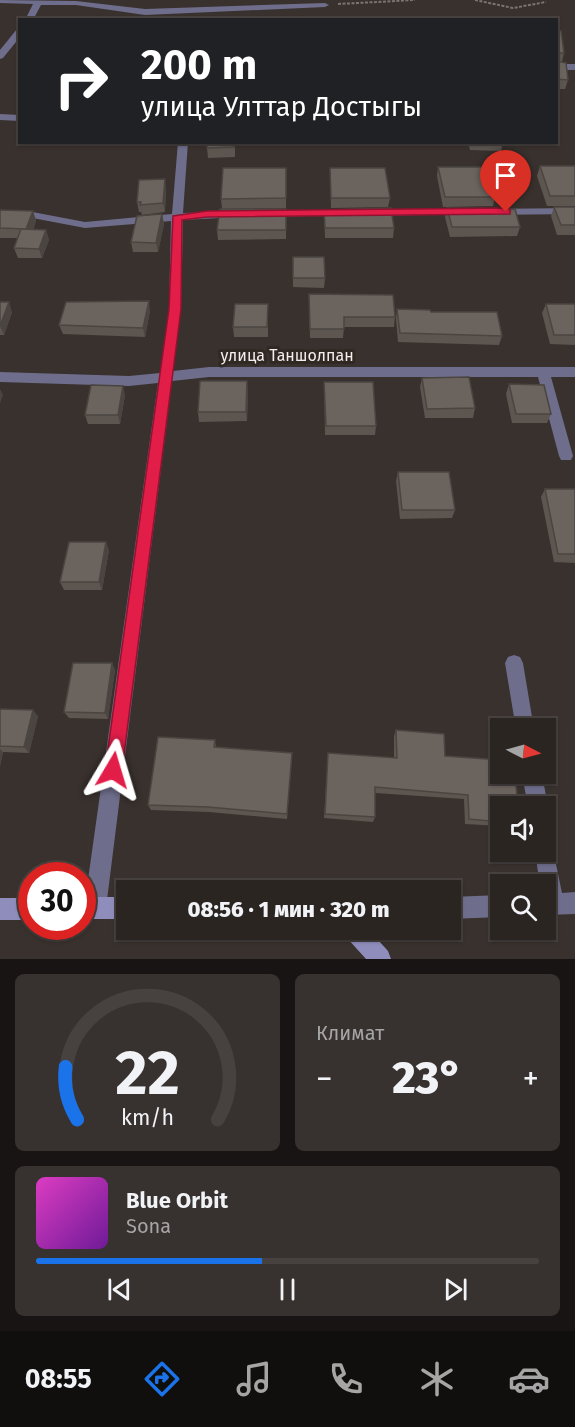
<!DOCTYPE html>
<html lang="ru">
<meta charset="utf-8">
<style>
:root{--surface:#2b2522;--page:#37312f;--text:#f1f3f6;--muted:#a6a5a5;--line:#474240;--accent:#1a73e8}
body{margin:0;font-family:"Fira Sans",sans-serif;background:var(--page);color:var(--text);height:100vh;display:flex;flex-direction:column;font-size:22px;white-space:nowrap}
*{box-sizing:border-box;margin:0}
p{font-size:20px;color:var(--muted)}
.icon{flex:none;width:33px;height:33px;fill:none;stroke:currentColor;stroke-width:2;stroke-linecap:round;stroke-linejoin:round}
.map{position:relative;height:959px;overflow:hidden}
.side{display:flex;flex-direction:column;gap:15px;padding:15px;background:#181413;flex:1}
.side>*{flex:none}
.guide{position:absolute;left:18px;top:18px;width:540px;height:126px;border-radius:0px;box-shadow:0 2px 4px #0004,0 0 0 2px var(--line);background:#202124;color:#fff;overflow:hidden}
.needle{width:39px;rotate:96deg}
.controls{position:absolute;left:490px;top:718px;display:grid;gap:12px}
.controls a{display:grid;place-items:center;width:66px;height:66px;border-radius:0px;background:var(--surface);box-shadow:0 2px 4px #0004,0 0 0 2px var(--line);font-size:30px}
.speed{position:absolute;left:18px;top:862px;display:flex;gap:12px;font-size:30px;font-weight:700;text-align:center}
.speed>*{display:grid;place-content:center;width:78px;height:78px;border-radius:50%;background:var(--surface);box-shadow:0 2px 4px #0004,0 0 0 2px var(--line);line-height:1}
.speed .limit{border:9px solid #d22;background:#fff;color:#111}
.pin{position:absolute;display:grid;place-items:center;width:51px;height:51px;color:#fff;margin:-62px -26px;border-radius:50% 50% 50% 0;rotate:-45deg;box-shadow:0 0 6px #0007}
.pin .icon{rotate:45deg}
.me{position:absolute;width:66px;margin:-33px;rotate:7deg;stroke-linejoin:round;filter:drop-shadow(0 0 4px #0008)}
.turn{display:flex;align-items:center;gap:21px;height:126px;padding:0 24px;font-size:27px}
.turn .icon{width:78px;height:78px;stroke-width:2.5}
.turn b{display:block;font-size:42px;line-height:51px}
.big{font-size:45px;font-weight:800;line-height:1.1}
.side .card{flex:1;display:flex;flex-direction:column;justify-content:center;gap:9px;min-width:0;padding:0 21px;border-radius:9px;background:var(--page)}
.side .dial{align-items:center;gap:0}
.dial svg{height:156px;overflow:visible;fill:none;stroke:var(--line);stroke-width:7;stroke-linecap:round;text-anchor:middle}
.dial text{fill:var(--text);stroke:none}
.song{display:flex;align-items:center;gap:18px}
.cover{width:72px;height:72px;border-radius:9px;background:linear-gradient(135deg,hsl(310 70% 55%),hsl(280 70% 35%))}
.played{height:6px;border-radius:3px;background:linear-gradient(90deg,var(--accent) 45%,var(--line) 45%)}
.keys{display:flex;justify-content:space-around;direction:ltr}
.heat{display:flex;justify-content:space-between;align-items:center;font-size:33px;direction:ltr}
.side .tiles{flex:1;display:grid;gap:15px;grid-template-columns:1fr 1fr}
.card:last-child{grid-column:span 2}
.trip{position:absolute;left:116px;top:880px;width:345px;height:60px;border-radius:0px;background:var(--surface);box-shadow:0 2px 4px #0004,0 0 0 2px var(--line);font-weight:800;line-height:60px;text-align:center}
.tab-bar{display:flex;height:96px;justify-content:space-around;align-items:center;background:#110f0e;color:var(--muted)}
.tab-bar .icon{width:42px;height:42px}
.tab-bar .current{color:var(--accent)}
.tab-bar b{font-size:27px;color:var(--text)}
.map>svg:first-child{display:block}
</style>
<div class="map">
<svg width="575" height="959" viewBox="0 0 575 959">
<rect width="100%" height="100%" fill="#39312d"/>
<g fill="none" stroke-linecap="round" stroke-linejoin="round">
<path stroke="#7b7470" stroke-width="2" stroke-dasharray="3 1.5" stroke-linecap="butt" d="M475 0 513 8 546 2
M338 4 415 0"/>
<path fill="#6e6d8b" fill-rule="evenodd" d="M0 0 76 1 145 9 325 3 329 5 325 7 145 15 76 5H41L33 20H25L33 4 0 3Z
M17 29H20V37L3 58 0 59V50Z
M556 64H575V70H556Z
M0 114 20 115V121L0 120Z
M178 142H188L183 213 238 211 244 214 238 217 183 220 181 309 173 371 209 367H575V377H551L573 456 571 460H561L559 456 538 377H209L172 381 106 908 102 915 95 919 88 915 84 908 158 383 129 386 0 382V372L129 376 160 373 169 309 171 221 85 228 22 216 0 217V211L22 210 85 222 172 214Z
M575 208V214L496 215 490 212 496 209Z
M466 209 470 210V214L373 216 367 213 373 210Z
M343 210 349 213 347 215 268 217 262 214 268 211Z
M514 655 520 657 523 663 534 729H516L505 663 508 657Z
M522 774H542L548 807 546 811V807H528Z
M546 842 552 845 562 893 575 892V914L546 915V885H540L535 852H546Z
M501 895V917L450 919V897Z"/>
<path fill="#8f8dbc" fill-rule="evenodd" d="M82 897H126V919H82Z
M0 898H32V920H0Z
M344 930H369L388 951 391 959H366L347 938Z"/>
</g>
<path fill="#5c5550" d="M556 31 564 53 562 62 568 80 565 89H556Z
M235 142V157L208 158 207 148Z
M468 142H503L501 151 470 150Z
M540 166H575V206H547L537 176Z
M438 167 495 197 493 206 443 207 437 176Z
M286 168V208L222 209 221 199Z
M330 168 390 198 388 207 331 208Z
M166 188 165 212 142 215 141 212H139L137 202Z
M554 207H575V235H557L551 216Z
M447 208 520 227 517 236 450 237 445 217Z
M286 209V239L218 240 217 230Z
M0 210 33 211 36 221 33 230H46L49 240 42 258H18L14 248 18 238H0Z
M324 210 394 228 393 238H325Z
M162 214 164 224 158 252H133L131 242Z
M293 257 325 278 324 288 293 287Z
M309 294 395 317 394 327H344L343 338H310Z
M0 302 12 312 4 335H0Z
M268 304V337H234L233 327Z
M546 304H575V345L550 344 542 313Z
M397 309 431 312 502 336 499 345 398 342 396 319Z
M150 311 145 337 63 334 59 325Z
M422 378 475 408 473 418H425L420 387Z
M324 382 376 426 375 435H325Z
M509 384 551 414 547 423H512L506 394Z
M248 390 247 421 199 422 198 412Z
M125 395 120 424H88L85 415Z
M398 472 455 510 452 518 400 519 396 481Z
M545 489H575V563L554 562 541 497Z
M109 550 102 590H64L60 582Z
M112 663 115 670 108 719 69 718 64 712Z
M0 709 38 716 29 753 3 752 0 766Z
M396 730 445 756 501 807V826L465 824 464 799 375 793V817L373 822 324 818 328 753 394 758V736Z
M215 740 216 747 292 753 287 819 209 812 151 810 148 805Z"/>
<path fill="#4b4541" d="M165 179 166 188 165 212 163 203Z
M33 211 36 221 29 238 26 229Z
M162 214 164 224 158 252 156 243Z
M46 230 49 240 42 258 39 249Z
M149 301 150 311 145 337 143 328Z
M9 302 12 312 4 335 0 326Z
M247 381 248 390 247 421 246 412Z
M123 386 125 395 120 424 118 415Z
M0 389 3 395 0 403Z
M106 542 109 550 102 590 99 582Z
M112 663 115 670 108 719 105 713Z
M33 710 38 716 29 753 24 747Z
M0 749 3 752 0 766Z"/>
<path fill="#6b635d" stroke="#4b4541" stroke-width="1.5" d="M275 17 313 20H274Z
M556 31H561L564 53H557L556 58Z
M556 61 566 63 568 80 556 79Z
M207 142H234V147L207 148Z
M540 166H575V196H550Z
M438 167H487L495 197H445Z
M223 168H286V198L221 199Z
M330 168H385L390 198H331Z
M165 179 163 203 140 205 141 202H137L139 180Z
M554 207H575V225H561Z
M391 208 394 228H325L324 210Z
M447 208 515 209 520 227H452Z
M220 209H286V230H217Z
M0 210 33 211 26 229 0 228Z
M162 214 156 243 131 242 137 216Z
M21 229 46 230 39 249 14 248Z
M293 257H324L325 278H293Z
M309 294 393 295 395 317H344V329H310Z
M149 301 143 328 59 325 66 302Z
M0 302H9L0 326Z
M235 304H268L267 327H233Z
M546 304H575V335H554Z
M397 309 430 310 431 312H497L502 336 400 333Z
M469 377 475 408 427 409 422 378Z
M200 381H247L246 412H198Z
M324 382H373L376 426H326Z
M509 384 544 385 551 414H516Z
M91 385 123 386 118 415H85Z
M398 472H449L455 510H402Z
M545 489H575V554H558Z
M69 542H106L99 582H60Z
M73 663H112L105 713 64 712Z
M0 709 33 710 24 747 0 746Z
M396 730 444 734 445 756 501 760V774H515L518 807H501V822L469 819 468 795 375 787V817L325 814 328 753 397 758Z
M158 737 215 740 214 747 292 753 287 814 208 807 148 805Z"/>
<path fill="#e11d48" stroke="#92132f" stroke-width="1.5" d="M506 208 510 209V214L207 217 182 220 181 309 122 770 119 776 113 778 107 776 105 770 169 309 173 216 207 211Z"/>
<g text-anchor="middle" dominant-baseline="central" stroke-width="6" stroke-linejoin="round" paint-order="stroke">
<g font-size="16" fill="#f4efec" stroke="#2f2823">
<text x="287" y="355">улица Таншолпан</text>
</g>
</g>
</svg>
<div class="controls">
<a><svg class="needle" viewBox="-14 -14 28 28"><path d="M0-13l5 13h-10z" fill="#e53935"/><path d="M0 13l5-13h-10z" fill="#a6a5a5"/></svg></a>
<a><svg class="icon" aria-label="sound" viewBox="0 0 24 24"><path d="M4 9h4l5-4v14l-5-4H4zM17 9q2 3 0 6"/></svg></a>
<a><svg class="icon" aria-label="search" viewBox="0 0 24 24"><circle cx="10" cy="10" r="6"/><path d="M15 15l6 6"/></svg></a>
</div>
<div class="speed"><div class="limit">30</div></div>
<div class="pin" style="left:506px;top:212px;background:#d93025"><svg class="icon" aria-label="arrive" viewBox="0 0 24 24"><path d="M6 21V4h12l-3 4 3 4H6"/></svg></div>
<svg class="me" style="left:113px;top:770px" viewBox="-20 -20 40 40"><path d="M0-17L14 15 0 8-14 15z" fill="#e11d48" stroke="#fff" stroke-width="4"/></svg>
<div class="trip">08:56 · 1 мин · 320 m</div>
<div class="guide">
<div class="turn"><svg class="icon" aria-label="right" viewBox="0 0 24 24"><path d="M7 20v-9h11M14 6l5 5-5 5"/></svg><div><b>200 m</b>улица Улттар Достыгы</div></div>
</div>
</div>
<section class="side">
<div class="tiles">
<div class="card dial"><svg viewBox="0 0 100 80">
<path d="M14 69A42 42 0 1 1 86 69"/>
<path d="M14 69A42 42 0 0 1 8 42" stroke="#1a73e8"/>
<text x="50" y="56" font-size="32" font-weight="700">22</text>
<text x="50" y="72" font-size="11">km/h</text>
</svg></div>
<div class="card"><p>Климат</p>
<div class="heat"><a>−</a><b class="big">23°</b><a>+</a></div>
</div>
<div class="card">
<div class="song"><i class="cover"></i><div><b>Blue Orbit</b><p>Sona</p></div></div>
<div class="played"></div>
<div class="keys"><svg class="icon" aria-label="previous" viewBox="0 0 24 24"><path d="M18 5L8 12l10 7zM5 5v14"/></svg><svg class="icon" aria-label="pause" viewBox="0 0 24 24"><path d="M8 5v14M16 5v14"/></svg><svg class="icon" aria-label="next" viewBox="0 0 24 24"><path d="M6 5l10 7-10 7zM19 5v14"/></svg></div>
</div>
</div>
</section>
<nav class="tab-bar">
<b>08:55</b>
<svg class="icon current" aria-label="directions" viewBox="0 0 24 24"><path d="M12 3l9 9-9 9-9-9zM9 14v-3h6M13 9l2 2-2 2"/></svg>
<svg class="icon" aria-label="music" viewBox="0 0 24 24"><path d="M9 18V5l10-2v13"/><circle cx="6" cy="18" r="3"/><circle cx="16" cy="16" r="3"/></svg>
<svg class="icon" aria-label="phone" viewBox="0 0 24 24"><path d="M5 4h4l2 5-3 2q2 4 5 5l2-3 5 2v4C11 20 4 13 5 4z"/></svg>
<svg class="icon" aria-label="climate" viewBox="0 0 24 24"><path d="M12 3v18M4 7l16 10M4 17L20 7"/></svg>
<svg class="icon" aria-label="car" viewBox="0 0 24 24"><path d="M5 17H2v-5l4-1 3-4h7l3 4 3 1v5h-3M9 17h6M6 11h13"/><circle cx="7" cy="17" r="2"/><circle cx="17" cy="17" r="2"/></svg>
</nav>
